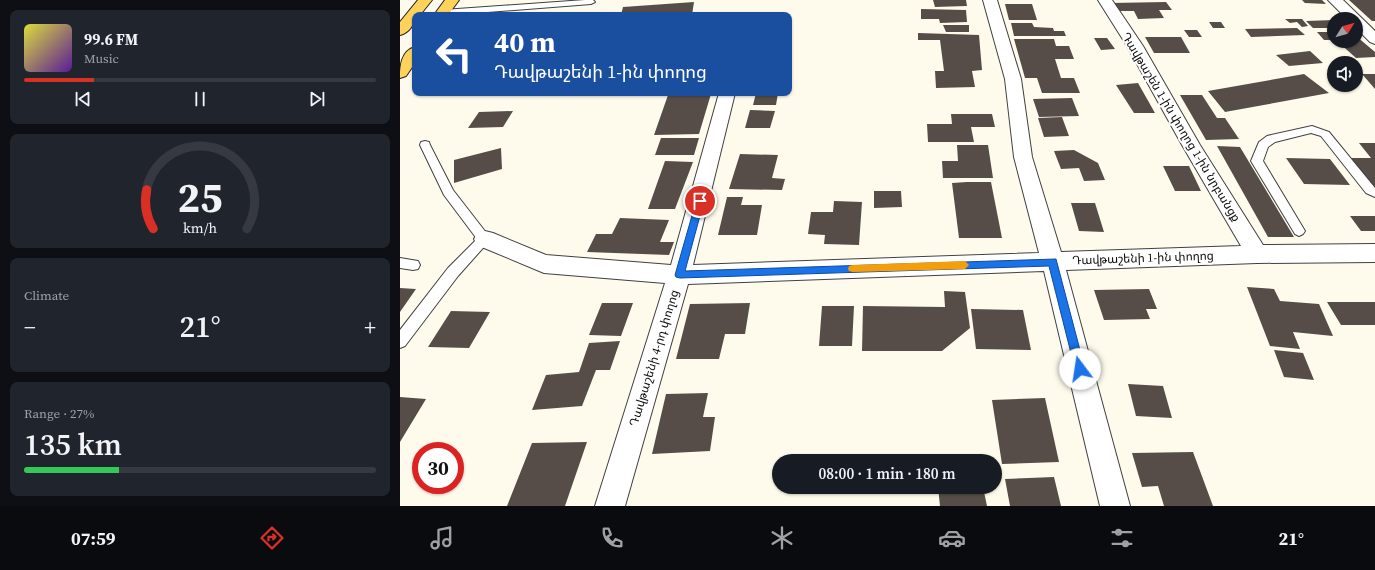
<!DOCTYPE html>
<meta charset="utf-8">
<style>
:root{--surface:#171b24;--page:#20242c;--text:#f1f3f6;--muted:#9ea1a6;--line:#363941;--accent:#d93025}
body{margin:0;font-family:"Source Serif 4","Noto Sans Armenian",serif;background:var(--page);color:var(--text);height:100vh;display:flex;flex-direction:column;font-size:15px;white-space:nowrap}
*{box-sizing:border-box;margin:0}
p{font-size:13px;color:var(--muted)}
.icon{flex:none;width:22px;height:22px;fill:none;stroke:currentColor;stroke-width:2;stroke-linecap:round;stroke-linejoin:round}
.map{position:relative;flex:1;overflow:hidden}
.drawer{display:flex;flex-direction:column;gap:10px;padding:10px;background:#0d0f14;width:400px}
.drawer>*{flex:none}
.banner{position:absolute;left:12px;top:12px;width:380px;height:84px;border-radius:8px;box-shadow:0 1px 3px #0004;background:#1a4fa0;color:#fff;overflow:hidden}
.needle{width:26px;rotate:53deg}
.tools{position:absolute;left:927px;top:12px;display:grid;gap:8px}
.tools a{display:grid;place-items:center;width:36px;height:36px;border-radius:50%;background:var(--surface);box-shadow:0 1px 3px #0004;font-size:20px}
.speed{position:absolute;left:12px;top:442px;display:flex;gap:8px;font-size:20px;font-weight:700;text-align:center}
.speed>*{display:grid;place-content:center;width:52px;height:52px;border-radius:50%;background:var(--surface);box-shadow:0 1px 3px #0004;line-height:1}
.speed .limit{border:6px solid #d22;background:#fff;color:#111}
.pin{position:absolute;display:grid;place-items:center;width:34px;height:34px;color:#fff;margin:-17px;border:2px solid #fff;border-radius:50%;box-shadow:0 1px 4px #0007}
.me{position:absolute;width:44px;margin:-22px;rotate:346deg;stroke-linejoin:round;filter:drop-shadow(0 0 3px #0008)}
.turn{display:flex;align-items:center;gap:14px;height:84px;padding:0 16px;font-size:18px}
.turn .icon{width:52px;height:52px;stroke-width:2.5}
.turn b{display:block;font-size:28px;line-height:34px}
.big{font-size:30px;font-weight:600;line-height:1.1}
.drawer .tile{flex:1;display:flex;flex-direction:column;justify-content:center;gap:6px;min-width:0;padding:0 14px;border-radius:8px;background:var(--page)}
.drawer .dial{align-items:center;gap:0}
.dial svg{height:104px;overflow:visible;fill:none;stroke:var(--line);stroke-width:7;stroke-linecap:round;text-anchor:middle}
.dial text{fill:var(--text);stroke:none}
.song{display:flex;align-items:center;gap:12px}
.cover{width:48px;height:48px;border-radius:6px;background:linear-gradient(135deg,hsl(60 70% 55%),hsl(270 70% 35%))}
.played{height:4px;border-radius:2px;background:linear-gradient(90deg,var(--accent) 20%,var(--line) 20%)}
.keys{display:flex;justify-content:space-around;direction:ltr}
.heat{display:flex;justify-content:space-between;align-items:center;font-size:22px;direction:ltr}
.charge{height:6px;border-radius:3px;background:linear-gradient(90deg,#34c759 27%,var(--line) 0)}
.trip{position:absolute;left:372px;top:454px;width:230px;height:40px;border-radius:20px;background:var(--surface);box-shadow:0 1px 3px #0004;font-weight:600;line-height:40px;text-align:center}
.menu{display:flex;height:64px;justify-content:space-around;align-items:center;background:#090b0e;color:var(--muted)}
.menu .icon{width:28px;height:28px}
.menu .on{color:var(--accent)}
.menu b{font-size:18px;color:var(--text)}
main{display:flex;flex:1;min-height:0}
.map>svg:first-child{display:block}
</style>
<main>
<section class="drawer">
<div class="tile">
<div class="song"><i class="cover"></i><div><b>99.6 FM</b><p>Music</p></div></div>
<div class="played"></div>
<div class="keys"><svg class="icon" aria-label="previous" viewBox="0 0 24 24"><path d="M18 5L8 12l10 7zM5 5v14"/></svg><svg class="icon" aria-label="pause" viewBox="0 0 24 24"><path d="M8 5v14M16 5v14"/></svg><svg class="icon" aria-label="next" viewBox="0 0 24 24"><path d="M6 5l10 7-10 7zM19 5v14"/></svg></div>
</div>
<div class="tile dial"><svg viewBox="0 0 100 80">
<path d="M14 69A42 42 0 1 1 86 69"/>
<path d="M14 69A42 42 0 0 1 9 39" stroke="#d93025"/>
<text x="50" y="56" font-size="32" font-weight="700">25</text>
<text x="50" y="72" font-size="11">km/h</text>
</svg></div>
<div class="tile"><p>Climate</p>
<div class="heat"><a>−</a><b class="big">21°</b><a>+</a></div>
</div>
<div class="tile"><p>Range · 27%</p><b class="big">135 km</b><div class="charge"></div></div>
</section>
<div class="map">
<svg width="975" height="506" viewBox="0 0 975 506">
<rect width="100%" height="100%" fill="#fffbec"/>
<path fill="#564d48" d="M533 0H566L567 6 535 7Z
M902 0H922L926 4 905 3Z
M949 0H975V21H972Z
M294 2 292 15H221L223 7Z
M766 2 772 10H759L764 18 738 19 734 11H716L711 3Z
M605 4H632L637 20H609Z
M521 9 566 10 567 22 540 23 539 19H521Z
M885 19H902L908 26 902 27 897 22 890 23Z
M934 20V28H913L906 21Z
M809 22H821L825 28H813Z
M611 23H632L634 27 653 28 654 31H664L666 36H614Z
M543 25H569V32H546Z
M897 28 905 35 851 37 845 29Z
M784 30H797L802 37H789Z
M917 32H934V40H924Z
M518 33 579 35 582 70 572 71 575 87 536 88 535 71H544L540 40H518Z
M956 36 975 52V57L956 58 937 41H956Z
M745 37H781L790 53H754Z
M694 38H707L715 49 701 50Z
M614 39H654L656 46H669L674 59H655L661 78H674L680 93H642L637 78H625Z
M910 51 923 63 889 66 876 55Z
M904 74 929 93 825 112 808 91Z
M962 74H975V89Z
M738 83 755 113H734L716 85Z
M356 93H378L376 105H353Z
M311 94 299 134 254 135 268 95Z
M780 95H802L817 118H825L839 139 806 140Z
M672 98 679 116 639 117 633 99Z
M350 110 375 111 370 128H345Z
M113 111 103 127 68 128 79 112Z
M551 114H592L595 127H571L574 142H528L527 124H552Z
M662 117 669 136 644 137 638 118Z
M261 138H299L294 155H255Z
M959 143H975V187H970L947 158H971Z
M557 145H588L593 178H543L542 161H558Z
M817 146 840 147 894 237H868Z
M101 148 102 169 54 183V160Z
M674 150 698 163 705 180 684 181 679 168 661 169 654 151Z
M340 154 378 155 372 178 385 179 382 190 329 189Z
M886 158 930 159 950 185 904 184Z
M265 161 293 162 275 209H248Z
M763 166H789L801 191H775Z
M567 182H591L602 238H559L552 183Z
M474 191H501L502 207 474 208Z
M327 197H343L341 205H362L357 235H318Z
M434 201 462 202 459 245 424 244 425 235 408 234 411 212H433Z
M671 203H695L704 232 679 231Z
M950 216H975V231H961Z
M220 218 269 220 260 242H274L269 255 187 252 196 234H212Z
M847 287 874 289 880 301 919 304 933 336 893 332 900 349 870 346Z
M0 288 16 289 0 312Z
M749 289 757 309H746L750 319 704 320 694 290Z
M544 291 565 292 570 328 542 351H462L463 306 545 307Z
M927 302H975V325H941Z
M202 303H233L221 336 189 335Z
M350 303 345 334H325L319 359H276L290 304Z
M422 306H454L452 346H419Z
M571 309 623 310 631 350 576 349Z
M51 311 90 312 69 348 28 347Z
M220 341 210 370H196L182 406 132 410 146 375 179 372 189 343Z
M874 350 903 353 914 380 884 377Z
M728 384 763 386 772 418 736 416Z
M308 393 303 417H315L310 451 252 454 266 394Z
M0 397 26 399 0 442Z
M645 398 659 462 602 464 592 400Z
M187 442 165 506H107L132 443Z
M793 452 813 506H764L758 486 742 487 732 453Z
M578 454 579 461H534V458Z
M654 477 661 506H610L605 479Z
M538 487H583L587 506H540Z"/>
<g fill="none" stroke-linecap="round" stroke-linejoin="round">
<g stroke="#404040" stroke-width="2">
<path id="service" d="M185 0H193L195 2 191 4 50 15H41L39 13 43 10Z
M912 126 929 132 975 188V197L966 193 921 136 911 133 875 142 868 147 863 161 905 231 903 234 899 236 895 234 851 161 859 142 867 136Z
M25 141 29 142 30 145 53 190 91 239 58 276 5 346 0 348V330L48 268 77 239 44 195 20 145 21 142Z
M0 258 18 261 20 265 18 269 13 270 0 268Z"/>
</g>
<g stroke="#404040" stroke-width="2">
<path id="minor" d="M583 0H597L621 79 632 157 661 252 841 246 782 145 727 46 698 0H712L743 46 800 145 863 245 975 244V262L857 263 666 270 730 506H700L644 271 288 284 225 506H195L265 283 144 273 77 245 74 239 77 233 85 231 93 233 146 255 271 265 319 93H335L293 265 639 253 614 157 605 79Z
M928 0H943L975 31V44L970 42 956 28V19H947Z"/>
</g>
<g stroke="#1e1e1e" stroke-width="2">
<path id="primary" d="M18 0H32L20 15H15C15 24 9 33 0 35V22Z
M45 0H59L48 15H34Z
M15 47V63L6 76 0 78C0 66 1 51 15 47Z"/>
</g>
<use href="#service" fill="#fff" fill-rule="evenodd"/>
<use href="#minor" fill="#fff" fill-rule="evenodd"/>
<use href="#primary" fill="#ffd25c" fill-rule="evenodd"/>
</g>
<path fill="#1a73e8" stroke="#114b97" d="M297 198H303L304 201 285 271 656 259 685 369 684 372 680 374 676 372 675 369 649 266 280 278 276 277 275 275Z"/>
<path fill="#f59e0b" d="M565 261 569 265 565 269 453 272 449 271 448 269 449 266 453 265Z"/>
<g text-anchor="middle" dominant-baseline="central" stroke-width="4" stroke-linejoin="round" paint-order="stroke">
<g font-size="12" fill="#0d0d0d" stroke="#fff">
<text transform="translate(781 127) rotate(59)">Դավթաշեն 1-ին փողոց 1-ին նրբանցք</text>
<text transform="translate(743 258) rotate(-2)">Դավթաշենի 1-ին փողոց</text>
<text transform="translate(254 358) rotate(-73)">Դավթաշենի 4-րդ փողոց</text>
</g>
</g>
</svg>
<div class="tools">
<a><svg class="needle" viewBox="-14 -14 28 28"><path d="M0-13l5 13h-10z" fill="#e53935"/><path d="M0 13l5-13h-10z" fill="#9ea1a6"/></svg></a>
<a><svg class="icon" aria-label="sound" viewBox="0 0 24 24"><path d="M4 9h4l5-4v14l-5-4H4zM17 9q2 3 0 6"/></svg></a>
</div>
<div class="speed"><div class="limit">30</div></div>
<div class="pin" style="left:300px;top:201px;background:#d93025"><svg class="icon" aria-label="arrive" viewBox="0 0 24 24"><path d="M6 21V4h12l-3 4 3 4H6"/></svg></div>
<svg class="me" style="left:680px;top:369px" viewBox="-20 -20 40 40"><circle r="19" fill="#fff"/><path d="M0-13L10 11 0 6-10 11z" fill="#1a73e8"/></svg>
<div class="trip">08:00 · 1 min · 180 m</div>
<div class="banner">
<div class="turn"><svg class="icon" aria-label="left" viewBox="0 0 24 24"><path d="M17 20v-9H6M10 6l-5 5 5 5"/></svg><div><b>40 m</b>Դավթաշենի 1-ին փողոց</div></div>
</div>
</div>
</main>
<nav class="menu">
<b>07:59</b>
<svg class="icon on" aria-label="directions" viewBox="0 0 24 24"><path d="M12 3l9 9-9 9-9-9zM9 14v-3h6M13 9l2 2-2 2"/></svg>
<svg class="icon" aria-label="music" viewBox="0 0 24 24"><path d="M9 18V5l10-2v13"/><circle cx="6" cy="18" r="3"/><circle cx="16" cy="16" r="3"/></svg>
<svg class="icon" aria-label="phone" viewBox="0 0 24 24"><path d="M5 4h4l2 5-3 2q2 4 5 5l2-3 5 2v4C11 20 4 13 5 4z"/></svg>
<svg class="icon" aria-label="climate" viewBox="0 0 24 24"><path d="M12 3v18M4 7l16 10M4 17L20 7"/></svg>
<svg class="icon" aria-label="car" viewBox="0 0 24 24"><path d="M5 17H2v-5l4-1 3-4h7l3 4 3 1v5h-3M9 17h6M6 11h13"/><circle cx="7" cy="17" r="2"/><circle cx="17" cy="17" r="2"/></svg>
<svg class="icon" aria-label="filters" viewBox="0 0 24 24"><path d="M4 7h16M4 17h16"/><circle cx="9" cy="7" r="2"/><circle cx="15" cy="17" r="2"/></svg>
<b>21°</b>
</nav>
